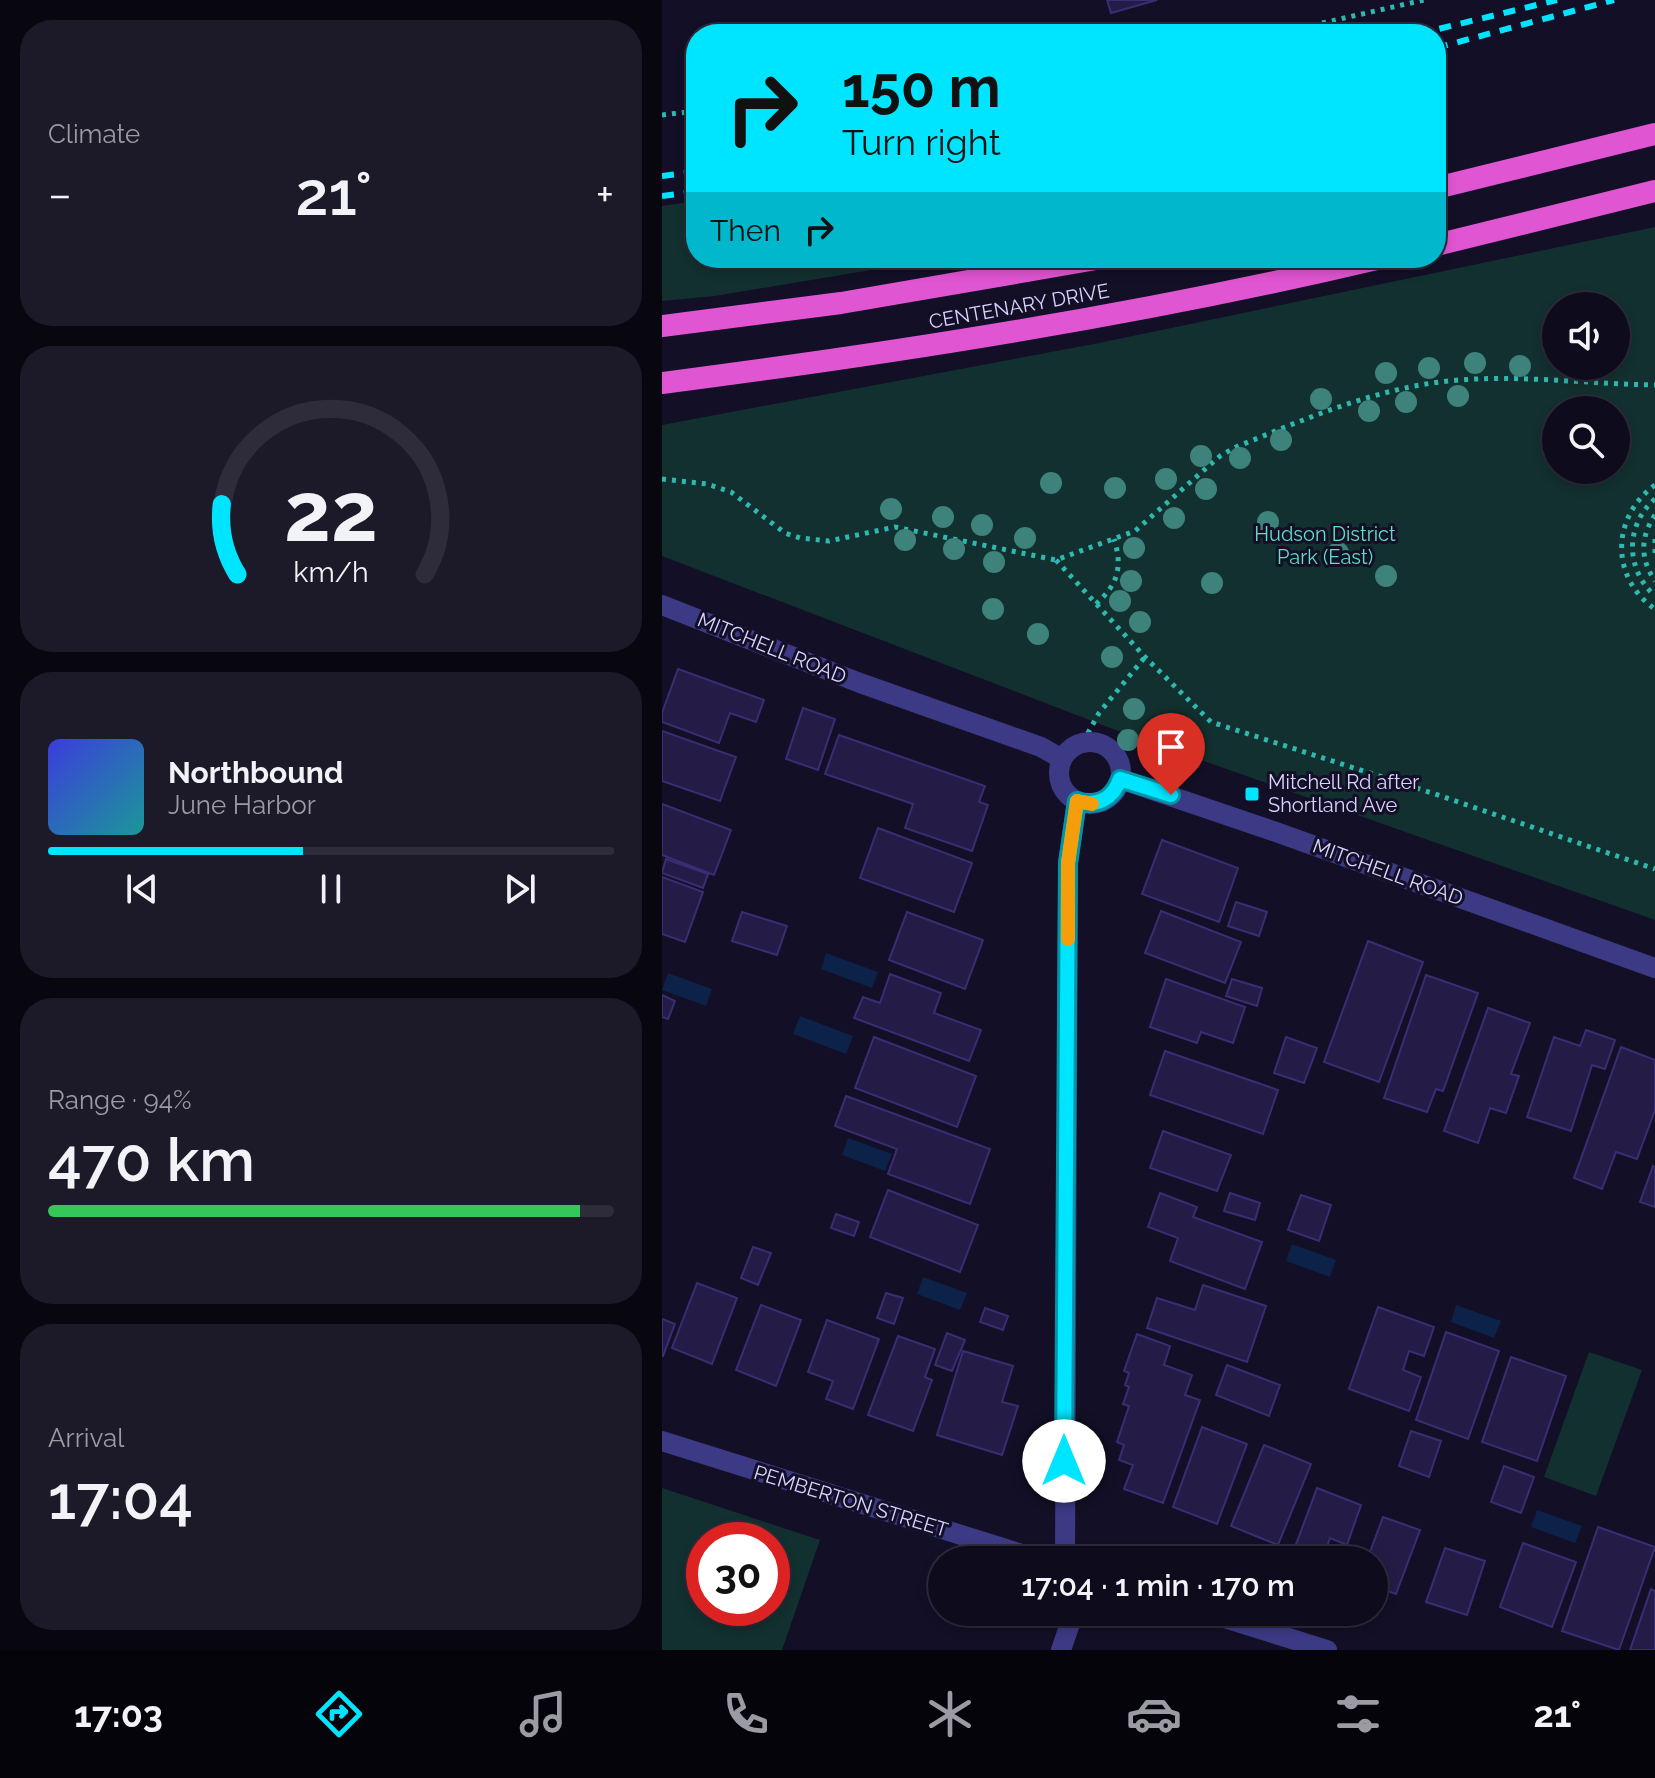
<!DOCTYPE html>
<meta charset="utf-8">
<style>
:root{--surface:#0e0b1c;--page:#1c1929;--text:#f1f3f6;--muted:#9b9ba3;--line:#2e2b3b;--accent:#00e5ff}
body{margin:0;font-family:Raleway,sans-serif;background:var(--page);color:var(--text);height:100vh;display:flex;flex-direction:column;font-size:30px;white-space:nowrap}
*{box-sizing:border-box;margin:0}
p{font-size:26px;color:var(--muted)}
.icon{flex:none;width:44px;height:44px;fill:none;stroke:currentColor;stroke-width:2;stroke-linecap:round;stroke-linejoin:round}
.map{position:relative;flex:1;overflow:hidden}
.sheet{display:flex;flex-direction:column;gap:20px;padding:20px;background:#08060f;width:662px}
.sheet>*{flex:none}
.banner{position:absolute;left:24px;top:24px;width:760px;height:244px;border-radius:32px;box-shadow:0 4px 12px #0003,0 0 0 2px var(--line);background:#00e5ff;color:#111;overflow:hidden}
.tools{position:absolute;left:880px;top:292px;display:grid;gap:16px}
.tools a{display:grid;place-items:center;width:88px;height:88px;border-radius:50%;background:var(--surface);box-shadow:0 4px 12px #0003,0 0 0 2px var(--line);font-size:40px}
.speed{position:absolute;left:24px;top:1522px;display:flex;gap:16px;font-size:40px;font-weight:700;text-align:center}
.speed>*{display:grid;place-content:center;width:104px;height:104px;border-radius:50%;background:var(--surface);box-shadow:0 4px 12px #0003,0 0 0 2px var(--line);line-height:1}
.speed .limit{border:12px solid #d22;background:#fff;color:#111}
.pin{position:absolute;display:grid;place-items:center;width:68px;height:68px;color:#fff;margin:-82px -34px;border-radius:50% 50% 50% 0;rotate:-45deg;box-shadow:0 0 8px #0007}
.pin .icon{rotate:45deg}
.me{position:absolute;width:88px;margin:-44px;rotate:0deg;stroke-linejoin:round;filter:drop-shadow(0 0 6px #0008)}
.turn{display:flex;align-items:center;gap:28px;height:168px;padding:0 24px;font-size:36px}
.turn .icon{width:104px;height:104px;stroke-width:2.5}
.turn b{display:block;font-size:56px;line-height:68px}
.then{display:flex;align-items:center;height:76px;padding:0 24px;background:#0003;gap:16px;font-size:30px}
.big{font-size:60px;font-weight:600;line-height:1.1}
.sheet .card{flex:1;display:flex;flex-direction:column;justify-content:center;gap:12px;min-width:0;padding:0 28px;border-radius:32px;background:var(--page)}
.sheet .dial{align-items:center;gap:0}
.dial svg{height:208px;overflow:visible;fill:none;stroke:var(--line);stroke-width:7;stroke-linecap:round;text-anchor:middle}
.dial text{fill:var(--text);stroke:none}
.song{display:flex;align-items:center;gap:24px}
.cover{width:96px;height:96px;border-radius:12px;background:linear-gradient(135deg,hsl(240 70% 55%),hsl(180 70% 35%))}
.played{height:8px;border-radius:4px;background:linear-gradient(90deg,var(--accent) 45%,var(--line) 45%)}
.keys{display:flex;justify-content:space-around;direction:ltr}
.heat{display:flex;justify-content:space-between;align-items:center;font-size:44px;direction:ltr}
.charge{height:12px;border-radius:6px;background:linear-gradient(90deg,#34c759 94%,var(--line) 0)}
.trip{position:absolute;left:266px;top:1546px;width:460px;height:80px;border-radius:40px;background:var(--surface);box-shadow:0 4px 12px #0003,0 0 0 2px var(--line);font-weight:600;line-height:80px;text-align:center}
.menu{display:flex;height:128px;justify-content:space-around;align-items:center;background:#06040b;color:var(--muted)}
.menu .icon{width:56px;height:56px}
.menu .selected{color:var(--accent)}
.menu b{font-size:36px;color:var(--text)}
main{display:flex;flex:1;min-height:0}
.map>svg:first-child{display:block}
</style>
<main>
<section class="sheet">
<div class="card"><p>Climate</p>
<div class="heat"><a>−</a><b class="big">21°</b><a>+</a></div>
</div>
<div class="card dial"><svg viewBox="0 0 100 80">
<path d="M14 69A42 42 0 1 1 86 69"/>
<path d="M14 69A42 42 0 0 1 8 42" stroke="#00e5ff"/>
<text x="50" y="56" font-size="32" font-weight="700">22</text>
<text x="50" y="72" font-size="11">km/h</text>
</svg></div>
<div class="card">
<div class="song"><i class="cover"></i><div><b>Northbound</b><p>June Harbor</p></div></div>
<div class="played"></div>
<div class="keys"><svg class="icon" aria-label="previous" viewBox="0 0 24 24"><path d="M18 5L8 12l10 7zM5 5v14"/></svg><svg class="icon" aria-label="pause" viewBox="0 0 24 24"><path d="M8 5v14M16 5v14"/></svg><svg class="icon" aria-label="next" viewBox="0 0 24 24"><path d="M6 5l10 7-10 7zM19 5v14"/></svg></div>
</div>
<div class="card"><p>Range · 94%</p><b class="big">470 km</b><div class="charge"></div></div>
<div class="card"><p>Arrival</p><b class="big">17:04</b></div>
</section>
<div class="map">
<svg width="993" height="1650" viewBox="0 0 993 1650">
<rect width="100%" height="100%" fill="#130f26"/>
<path fill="#12302f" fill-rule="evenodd" d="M34 201V258H281L53 296 0 301V206Z
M993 227V920L451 729 0 556V425L437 343ZM894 306H954V366H894ZM954 410V470H894V410Z
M927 1352 980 1370 934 1496 882 1477Z
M0 1488 158 1540 120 1650H0ZM110 1540V1608H42V1540Z"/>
<path fill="#0c2248" d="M164 953 216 972 210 988 159 969Z
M6 973 50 989 44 1006 0 990Z
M138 1016 191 1036 184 1054 131 1034Z
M186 1138 230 1154 223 1171 180 1155Z
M630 1244 674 1260 668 1277 624 1261Z
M261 1277 305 1293 298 1310 255 1294Z
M794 1305 839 1321 832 1338 789 1322Z
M875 1510 920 1526 913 1543 869 1527Z"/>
<path fill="#241b47" stroke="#3b2d73" stroke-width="2" d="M445 0H495L449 13Z
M16 669 102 700 94 722 68 713 57 743 0 722V713Z
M141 708 173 719 156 770 124 759Z
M0 731 74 757 58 801 0 781Z
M177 735 323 786 317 802 326 805 310 851 243 828 251 804 163 774Z
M0 804 69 830 52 875 0 855Z
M216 828 310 863 292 912 198 878Z
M500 840 576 868 557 922 480 894Z
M4 859 46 874 41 888 0 873Z
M0 877 41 892 23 942 0 934Z
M574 902 605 912 597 936 566 926Z
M499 911 579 942 563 983 483 953Z
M80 912 125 926 115 955 70 941Z
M245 912 321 940 303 989 227 960Z
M706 941 761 962 717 1082 662 1062Z
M228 974 279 993 272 1013 319 1030 307 1061 192 1018 201 997 218 1003Z
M764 975 816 993 781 1091 774 1089 765 1112 722 1098Z
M504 979 583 1007 571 1043 539 1032 535 1043 488 1027Z
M570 979 600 988 595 1006 564 996Z
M0 995 13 1001 6 1019 0 1017Z
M826 1008 868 1023 849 1074 857 1076 844 1113 828 1108 816 1143 782 1131Z
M924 1030 953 1040 943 1069 930 1065 909 1131 865 1117 892 1037 918 1046Z
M212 1037 314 1076 295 1127 193 1088Z
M624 1037 655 1048 642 1083 612 1073Z
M959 1047 993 1060V1110L975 1159 954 1152 940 1189 912 1178Z
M503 1051 616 1090 601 1134 488 1095Z
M184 1096 328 1149 308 1204 226 1174 235 1149 173 1126Z
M501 1131 569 1155 555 1191 488 1168Z
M991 1166 993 1167V1207L978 1202Z
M226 1190 316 1225 298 1272 208 1237Z
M498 1193 535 1207 531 1217 600 1242 583 1289 508 1261 516 1238 486 1227Z
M568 1193 598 1203 593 1220 562 1211Z
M639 1195 669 1205 657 1241 626 1230Z
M174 1214 197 1222 192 1236 169 1228Z
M91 1247 109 1253 96 1285 79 1278Z
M35 1283 75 1298 50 1364 10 1348Z
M541 1285 604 1306 585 1362 485 1328 495 1298 533 1310Z
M224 1293 241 1298 232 1324 215 1318Z
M99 1305 139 1320 114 1386 74 1370Z
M716 1307 772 1327 762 1356 747 1351 741 1370 759 1377 747 1411 687 1389Z
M323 1308 346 1316 341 1330 318 1322Z
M0 1319 13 1324 1 1356H0Z
M165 1320 217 1339 191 1409 164 1399 171 1381 146 1372Z
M784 1332 837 1351 806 1439 754 1420Z
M285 1333 303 1340 290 1371 273 1365Z
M475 1334 508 1346 502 1365 530 1375 523 1395 538 1400 501 1503 462 1489 471 1465 457 1460 462 1445 455 1442 467 1406 461 1404 467 1387 463 1385 467 1373 462 1371Z
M236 1336 273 1349 263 1377 270 1380 251 1431 206 1415Z
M301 1351 351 1366 340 1402 356 1406 340 1455 275 1435Z
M849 1357 904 1376 875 1461 820 1442Z
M565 1365 618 1385 607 1416 554 1395Z
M540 1427 585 1444 555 1524 511 1507Z
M749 1431 779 1441 767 1477 737 1466Z
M602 1445 649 1464 616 1545 569 1526Z
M842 1466 872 1477 859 1513 829 1502Z
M655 1488 699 1505 685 1545 668 1538 661 1558 633 1547Z
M721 1517 758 1530 734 1594 712 1586V1560H705Z
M936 1527 993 1547 957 1650 900 1631Z
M861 1543 914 1562 890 1627 838 1607Z
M783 1548 823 1561 805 1615 764 1602Z
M989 1589 993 1591V1650H968Z"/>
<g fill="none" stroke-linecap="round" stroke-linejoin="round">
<path stroke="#2fb8b0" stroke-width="5" stroke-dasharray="4 6" stroke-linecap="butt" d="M591 34 647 26 762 0
M0 115 34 111
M0 479 45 484 69 492 123 533 138 538 167 541 233 527 394 560 473 531 558 456 574 447C646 418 718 386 797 380 861 375 928 384 993 385
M993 485C949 517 948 578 993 609
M993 499C963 525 963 569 993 596
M993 515C978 537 978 559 993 581
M993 539V556
M394 560 483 657 549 722 770 793 993 869
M434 604C456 584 461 567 452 539
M421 742 437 713 483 657"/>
<path stroke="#3d3a85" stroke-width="20" d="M0 605 198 683 379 747 400 759
M397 773a31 31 0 1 1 62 0a31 31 0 1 1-62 0Z
M458 779 614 832 993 968
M0 1441 379 1560
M403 1560 406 863 415 801
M543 1612 665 1650
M399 1650 412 1612"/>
<path stroke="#e055d1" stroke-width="22" d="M774 188 993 134
M774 245 993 191
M0 326 179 303 440 258
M0 383C241 352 482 314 719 258"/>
<path stroke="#00e5ff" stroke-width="6" stroke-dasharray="12 10" stroke-linecap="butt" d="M756 34 895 0
M774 48 952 0
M0 176 34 172
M0 196 34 192"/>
</g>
<g fill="#3d827b">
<circle cx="813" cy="363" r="11"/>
<circle cx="858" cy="366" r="11"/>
<circle cx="767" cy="368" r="11"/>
<circle cx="724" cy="373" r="11"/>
<circle cx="796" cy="396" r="11"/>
<circle cx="659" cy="399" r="11"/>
<circle cx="744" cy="402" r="11"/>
<circle cx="707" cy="411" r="11"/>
<circle cx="619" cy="440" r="11"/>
<circle cx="539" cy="456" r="11"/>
<circle cx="578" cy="458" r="11"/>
<circle cx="504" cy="479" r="11"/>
<circle cx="389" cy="483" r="11"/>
<circle cx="453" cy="488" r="11"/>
<circle cx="544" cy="489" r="11"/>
<circle cx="229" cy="509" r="11"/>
<circle cx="281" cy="517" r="11"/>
<circle cx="512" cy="518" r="11"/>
<circle cx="606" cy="522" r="11"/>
<circle cx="320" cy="525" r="11"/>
<circle cx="363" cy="538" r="11"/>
<circle cx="243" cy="540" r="11"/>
<circle cx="472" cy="548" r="11"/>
<circle cx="292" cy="549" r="11"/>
<circle cx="676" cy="553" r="11"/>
<circle cx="332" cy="562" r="11"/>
<circle cx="724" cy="576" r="11"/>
<circle cx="469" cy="581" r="11"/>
<circle cx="550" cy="583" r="11"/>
<circle cx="458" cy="601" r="11"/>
<circle cx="331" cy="609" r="11"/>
<circle cx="478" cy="622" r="11"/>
<circle cx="376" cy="634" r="11"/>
<circle cx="450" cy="657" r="11"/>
<circle cx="472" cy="709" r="11"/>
<circle cx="466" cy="740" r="11"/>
<circle cx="496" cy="749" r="11"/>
</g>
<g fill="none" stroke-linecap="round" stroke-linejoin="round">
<g stroke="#0095a6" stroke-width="20">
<path id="route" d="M402 1461 406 863 415 801C435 807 451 799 458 779L509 795"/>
</g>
<use href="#route" stroke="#00e5ff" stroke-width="14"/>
<path stroke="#f59e0b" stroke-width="14" d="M406 939V863L415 801 430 804"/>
</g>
<rect fill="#00e5ff" stroke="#130f26" stroke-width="3" x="582" y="786" width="16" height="16" rx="4"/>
<g text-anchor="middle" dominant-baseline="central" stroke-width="6" stroke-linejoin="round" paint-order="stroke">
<g font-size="20" fill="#d9d4ff" stroke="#130f26">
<text transform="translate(357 306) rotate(-10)">CENTENARY DRIVE</text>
<text transform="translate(110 648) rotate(22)">MITCHELL ROAD</text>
<text transform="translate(726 872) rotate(20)">MITCHELL ROAD</text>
<text transform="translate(189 1501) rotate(17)">PEMBERTON STREET</text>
</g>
<g font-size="20" fill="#5fe0c0" stroke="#130f26">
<text x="663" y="534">Hudson District<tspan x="663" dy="23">Park (East)</tspan></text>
</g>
<g font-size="20" fill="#d9d4ff" stroke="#130f26" text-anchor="start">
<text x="606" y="782">Mitchell Rd after<tspan x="606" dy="23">Shortland Ave</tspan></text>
</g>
</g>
</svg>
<div class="tools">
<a><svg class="icon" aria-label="sound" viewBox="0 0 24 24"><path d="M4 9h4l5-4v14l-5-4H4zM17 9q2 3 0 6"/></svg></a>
<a><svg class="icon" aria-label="search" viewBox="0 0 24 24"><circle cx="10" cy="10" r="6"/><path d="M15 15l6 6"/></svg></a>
</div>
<div class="speed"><div class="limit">30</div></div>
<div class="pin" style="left:509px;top:795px;background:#d93025"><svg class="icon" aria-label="arrive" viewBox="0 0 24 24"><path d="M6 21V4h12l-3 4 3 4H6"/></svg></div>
<svg class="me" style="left:402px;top:1461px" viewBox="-20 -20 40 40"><circle r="19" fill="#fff"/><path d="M0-13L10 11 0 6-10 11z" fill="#00e5ff"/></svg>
<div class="trip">17:04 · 1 min · 170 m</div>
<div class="banner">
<div class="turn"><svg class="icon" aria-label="right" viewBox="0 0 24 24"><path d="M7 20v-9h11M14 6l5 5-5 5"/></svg><div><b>150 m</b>Turn right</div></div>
<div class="then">Then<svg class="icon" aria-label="right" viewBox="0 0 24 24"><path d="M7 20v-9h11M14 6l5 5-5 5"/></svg></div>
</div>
</div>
</main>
<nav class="menu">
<b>17:03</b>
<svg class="icon selected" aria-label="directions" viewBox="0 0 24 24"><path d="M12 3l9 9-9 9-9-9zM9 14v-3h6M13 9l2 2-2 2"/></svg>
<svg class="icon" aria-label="music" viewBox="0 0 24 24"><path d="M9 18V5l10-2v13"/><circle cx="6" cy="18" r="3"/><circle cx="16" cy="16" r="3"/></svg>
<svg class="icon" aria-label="phone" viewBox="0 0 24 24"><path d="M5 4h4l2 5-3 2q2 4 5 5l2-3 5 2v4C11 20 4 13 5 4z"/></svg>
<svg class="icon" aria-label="climate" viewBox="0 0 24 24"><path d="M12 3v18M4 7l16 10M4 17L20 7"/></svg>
<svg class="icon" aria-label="car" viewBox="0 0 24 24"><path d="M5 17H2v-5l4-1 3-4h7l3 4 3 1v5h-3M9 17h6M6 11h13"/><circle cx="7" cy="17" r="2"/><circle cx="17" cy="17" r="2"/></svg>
<svg class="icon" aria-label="filters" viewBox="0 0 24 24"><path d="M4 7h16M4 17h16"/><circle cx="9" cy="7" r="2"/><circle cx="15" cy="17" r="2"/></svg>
<b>21°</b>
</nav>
